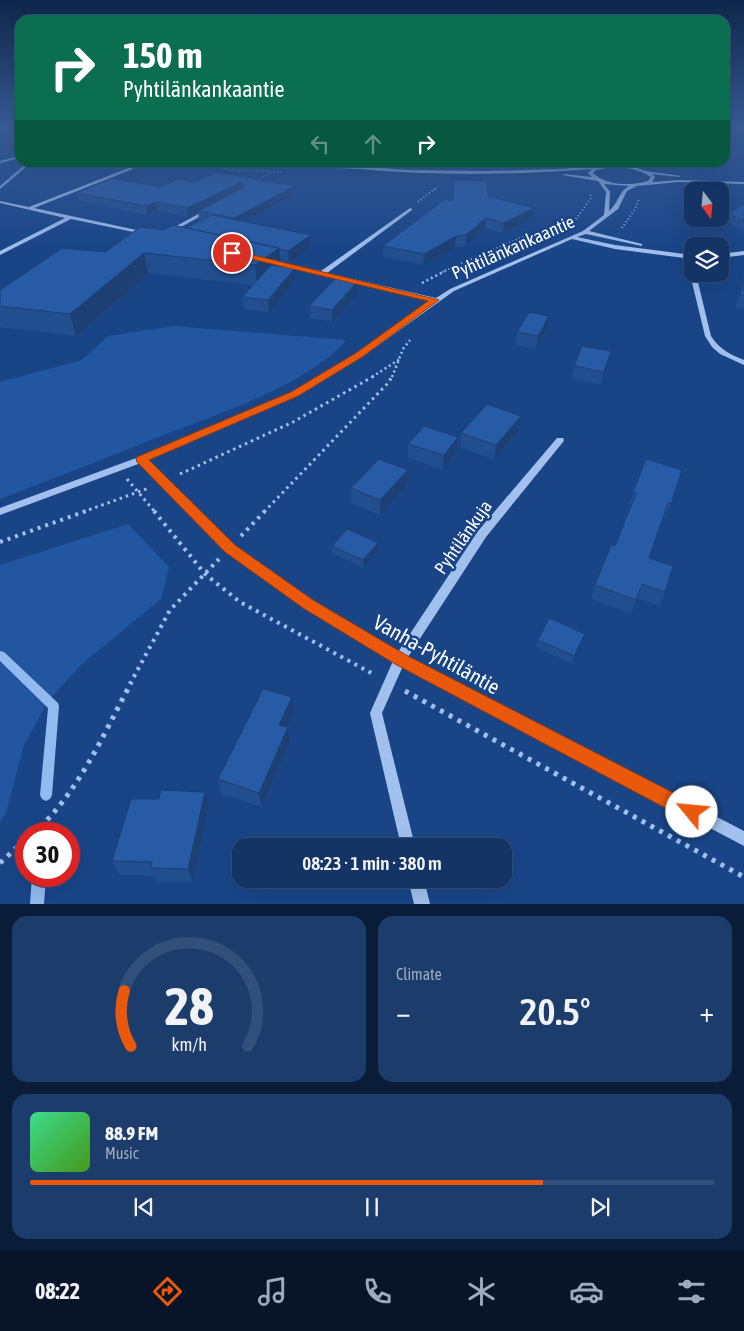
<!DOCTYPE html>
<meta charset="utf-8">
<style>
:root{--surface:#133465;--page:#1c3c6b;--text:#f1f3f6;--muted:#9daabf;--line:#324f79;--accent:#ea580c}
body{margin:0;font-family:"Asap Condensed",sans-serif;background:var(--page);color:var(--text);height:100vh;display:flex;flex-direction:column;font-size:19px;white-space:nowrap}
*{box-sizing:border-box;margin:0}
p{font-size:16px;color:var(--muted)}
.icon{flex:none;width:28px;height:28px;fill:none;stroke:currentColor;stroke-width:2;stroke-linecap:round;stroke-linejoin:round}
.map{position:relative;height:904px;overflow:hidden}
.details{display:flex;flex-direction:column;gap:12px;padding:12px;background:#0a1d38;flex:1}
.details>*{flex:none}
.top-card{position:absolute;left:15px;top:15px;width:715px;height:152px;border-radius:15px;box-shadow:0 5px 20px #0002,0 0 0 1px var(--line);background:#0b6e4f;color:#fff;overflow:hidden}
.needle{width:32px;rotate:164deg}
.fabs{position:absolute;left:684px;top:182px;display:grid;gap:10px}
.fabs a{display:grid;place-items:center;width:45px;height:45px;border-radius:10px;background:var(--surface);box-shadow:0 5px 20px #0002,0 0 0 1px var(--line);font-size:25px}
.speed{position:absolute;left:15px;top:822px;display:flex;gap:10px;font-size:25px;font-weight:700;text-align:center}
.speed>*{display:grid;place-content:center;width:65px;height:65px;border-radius:50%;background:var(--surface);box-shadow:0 5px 20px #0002,0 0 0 1px var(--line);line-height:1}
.speed .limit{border:8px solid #d22;background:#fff;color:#111}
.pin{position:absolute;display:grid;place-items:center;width:42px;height:42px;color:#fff;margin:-21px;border:2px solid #fff;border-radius:50%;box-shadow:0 1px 5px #0007}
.me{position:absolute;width:55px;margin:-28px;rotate:298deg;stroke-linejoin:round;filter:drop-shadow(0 0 4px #0008)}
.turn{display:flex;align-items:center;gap:18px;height:105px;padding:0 25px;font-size:22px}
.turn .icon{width:65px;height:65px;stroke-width:2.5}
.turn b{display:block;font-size:35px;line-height:42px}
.lanes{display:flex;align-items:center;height:48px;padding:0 25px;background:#0003;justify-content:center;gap:25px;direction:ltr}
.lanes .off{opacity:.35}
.big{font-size:38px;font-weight:600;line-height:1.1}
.details .card{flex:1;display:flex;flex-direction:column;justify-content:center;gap:8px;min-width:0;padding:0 18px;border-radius:15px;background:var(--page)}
.details .dial{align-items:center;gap:0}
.dial svg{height:130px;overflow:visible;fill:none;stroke:var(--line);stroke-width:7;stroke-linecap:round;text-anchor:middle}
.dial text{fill:var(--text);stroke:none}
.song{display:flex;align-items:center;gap:15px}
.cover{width:60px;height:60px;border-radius:8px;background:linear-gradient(135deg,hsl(150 70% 55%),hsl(100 70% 35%))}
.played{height:5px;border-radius:2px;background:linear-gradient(90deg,var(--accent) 75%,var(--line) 75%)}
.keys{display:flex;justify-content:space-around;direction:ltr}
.heat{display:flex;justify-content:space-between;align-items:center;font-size:28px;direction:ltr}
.details .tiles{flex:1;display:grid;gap:12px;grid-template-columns:1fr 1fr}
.card:last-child{grid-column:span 2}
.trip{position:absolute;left:232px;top:838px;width:280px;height:50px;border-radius:15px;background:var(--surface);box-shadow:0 5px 20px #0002,0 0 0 1px var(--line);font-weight:600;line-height:50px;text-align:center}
.tabs{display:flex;height:80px;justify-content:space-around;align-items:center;background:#081528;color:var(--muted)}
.tabs .icon{width:35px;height:35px}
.tabs .active{color:var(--accent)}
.tabs b{font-size:22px;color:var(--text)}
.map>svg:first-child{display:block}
</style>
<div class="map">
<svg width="744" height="904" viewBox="0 0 744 904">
<rect width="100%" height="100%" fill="#194587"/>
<path fill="#2256a0" d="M174 326 346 340C311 383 219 414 166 434 111 456 55 478 0 499V382L82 360 108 336Z
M128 524 169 567 161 599 83 663 48 701 24 745 6 813 0 822V565Z"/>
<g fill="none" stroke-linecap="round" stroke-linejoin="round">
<path fill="#93baef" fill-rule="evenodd" d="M28 162H32L0 189V186Z
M0 651 4 652 58 703 59 706 52 795 50 799 46 801 42 799 40 795 48 708 0 661Z
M32 876H46L44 904H30Z"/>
<path stroke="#a1c0ed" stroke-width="1" stroke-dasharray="1 2" stroke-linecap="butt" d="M185 162 234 170 283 172
M255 182 269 173
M434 190 439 186"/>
<path stroke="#a1c0ed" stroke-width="2" stroke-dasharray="1 2.5" stroke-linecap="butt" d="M418 202 436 188
M576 219 591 198 590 193
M622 228 635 209 639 199
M442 272 523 237 550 231"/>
<path stroke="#a1c0ed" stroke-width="2.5" stroke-dasharray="2 3" stroke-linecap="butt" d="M422 283 445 271
M372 377 400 359
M392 377 403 349 410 340"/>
<path stroke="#a1c0ed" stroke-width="3" stroke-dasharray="2.5 4" stroke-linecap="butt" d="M180 474 293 422 374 376
M127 479 155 512
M83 512 149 488
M264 512 389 382 392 376"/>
<path stroke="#a1c0ed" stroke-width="4" stroke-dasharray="3 5" stroke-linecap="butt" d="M154 511 205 574 240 602 375 675
M241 536 265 511
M0 542 86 511
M130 684 170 610 219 559"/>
<path stroke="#a1c0ed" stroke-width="5" stroke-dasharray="4 6" stroke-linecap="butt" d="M405 691 744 877
M33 834C79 792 102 737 131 683
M0 863 26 839"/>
<path fill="#a1c0ed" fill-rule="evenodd" d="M20 156V158L0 163V161Z
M290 162H310L407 170 484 171 561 169 611 164 631 166 646 171 681 176 679 177 652 174 655 177 652 182 679 180 744 182V184L679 182 637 186 627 191 618 209 589 231 642 244V246L586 234 577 237 615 245 692 255V259L615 249 572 239 454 291 362 357 298 396 148 460 234 545 312 601 398 652 478 531 557 438H563L564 440 563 442 486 537 408 657 744 831V846L403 666 382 713 415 846H401L370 713 393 661 304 607 226 551 141 463 0 515V508L139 457 292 392 356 353 432 301 267 262V260L321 271 410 208 412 209V210L327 273 436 298 450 289 583 231 604 215 606 192 598 181 562 175 564 174 592 177 588 173 592 169C515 175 437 176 359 169 337 168 312 168 290 162ZM611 167C625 167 639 169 651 177L648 181C631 186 606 186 593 173L596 170ZM604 184 629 186C619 191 618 204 609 211L610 192Z
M131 167 133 169 34 208 146 232 148 233V235L71 219 0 255V251L65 218 0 203V201L29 207Z
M206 210 210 211 170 233 165 232Z
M744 251V255L720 258V254Z
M692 272V274H696L711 336C719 349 731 355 744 360V365L720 354 712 347 705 336 690 274Z
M408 879H424L430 904H414Z"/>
</g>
<path fill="#224e8e" d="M217 172 295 186V194L244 222 311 246 289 262 280 260 281 266 295 268 296 279 269 312 243 309 242 297 253 285 148 273 76 336 0 327V290L105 252 164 230 186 228 202 220 199 219 198 212 188 217 157 210 147 215 79 201 76 193 160 187 195 182Z
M488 196 534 208 532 218 503 233 485 228 466 246 455 247 423 265 383 257V246L453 201Z
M744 204V231L725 221 728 213Z
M744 274V309L736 307Z
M357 282V294L332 322 310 318 309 306Z
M547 328 536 349 515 345 517 332Z
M608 364 601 385 572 379 574 366Z
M521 416 519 430 494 460 460 447 461 433Z
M458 437 457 451 443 470 408 458V444Z
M682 470 666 518 663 517 649 558 665 592 660 606 637 598 631 614 591 599 595 585 615 546 631 506H629L633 492Z
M407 484 380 515 351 503V488Z
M378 543V550L364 568 332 553V546Z
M538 640 582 642 572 664 536 647Z
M294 712 287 727 290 742 262 807 221 794 218 779Z
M205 792 209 806 193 882H157L154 876 119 875 112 861 159 799Z"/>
<path fill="#1c4074" d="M241 182 242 190 198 211V212L188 217 187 208Z
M295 186V194L235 227 234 218Z
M156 202 157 210 147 215 146 206Z
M534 208 532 218 503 233 504 223Z
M486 218 485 228 466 246V235Z
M311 235V246L289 262 288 251Z
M456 236 455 247 423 265 424 254Z
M279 248 281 268 257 285 255 265Z
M144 253 148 273 76 336 70 314Z
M295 268 296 279 269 312 268 300Z
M357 282V294L332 322V310Z
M549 316 547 328 536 349 538 336Z
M611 351 608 364 601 385 604 372Z
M521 416 519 430 494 460 496 445Z
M458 437 457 451 443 470 444 455Z
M408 470 407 484 380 515V500Z
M378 543V550L364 568 363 560Z
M585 634 582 642 572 664 574 656Z
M292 697 294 712 282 740 279 725Z
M288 727 290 742 262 807 259 793Z
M205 792 209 806 193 882 188 869Z"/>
<path fill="#285ba5" stroke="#1c4074" d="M217 172 295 186 234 218 198 211 243 188 244 185 241 182 187 208 156 202 146 206 76 193 112 178 160 187 179 179 195 182Z
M454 180 487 181 488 196 534 208 504 223 486 218 466 235 456 236 424 254 383 246 445 199 453 201Z
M744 204V221L728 213Z
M212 215 311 235 288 251 279 249V248L186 228Z
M173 225 279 248 255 265 144 253 70 314 0 306V290L62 248 105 252 140 227 164 230Z
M271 265 295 268 268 300 242 297Z
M335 279 357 282 332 310 309 306Z
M744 279V296L740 295Z
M529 312 549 316 538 336 517 332Z
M582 346 611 351 604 372 574 366Z
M487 404 521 416 496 445 461 433Z
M424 426 458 437 444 455 408 444Z
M379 459 408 470 380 500 351 488Z
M646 459 682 470 671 504 668 503 649 558 673 566 665 592 642 584 636 600 595 585 611 545 615 546 636 493 633 492Z
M347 529 378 543 363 560 332 546Z
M549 618 585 634 574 656 538 640Z
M263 689 292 697 279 725 288 727 259 793 218 779Z
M161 790 205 792 188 869 151 868 152 862 112 861 131 799H159Z"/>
<linearGradient id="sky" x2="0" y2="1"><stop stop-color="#0e264a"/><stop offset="0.5" stop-color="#385c96"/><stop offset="1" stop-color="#385c96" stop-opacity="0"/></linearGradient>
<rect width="744" height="251" fill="url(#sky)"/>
<path fill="#ea580c" stroke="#983908" d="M232 250 439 300 362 357 298 396 149 460 235 545 313 600 406 655 699 806 702 812 699 819 692 822 686 819 395 664 303 608 225 552 137 462 136 459 137 457 291 392 356 353 428 301 230 254V251Z"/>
<g text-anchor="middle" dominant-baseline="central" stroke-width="5" stroke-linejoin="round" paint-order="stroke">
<g font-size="18" fill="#fff" stroke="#194587">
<text transform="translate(513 247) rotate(-24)">Pyhtilänkankaantie</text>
<text transform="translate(463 537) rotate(-55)">Pyhtilänkuja</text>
</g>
<g font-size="21" fill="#fff" stroke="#194587">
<text transform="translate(437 654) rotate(29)">Vanha-Pyhtiläntie</text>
</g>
</g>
</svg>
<div class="fabs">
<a><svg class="needle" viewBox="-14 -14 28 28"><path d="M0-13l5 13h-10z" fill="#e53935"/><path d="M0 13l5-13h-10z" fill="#9daabf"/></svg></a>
<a><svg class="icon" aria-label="layers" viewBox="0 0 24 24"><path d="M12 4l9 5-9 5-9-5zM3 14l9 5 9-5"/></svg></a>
</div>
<div class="speed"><div class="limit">30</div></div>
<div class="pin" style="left:232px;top:253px;background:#d93025"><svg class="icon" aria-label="arrive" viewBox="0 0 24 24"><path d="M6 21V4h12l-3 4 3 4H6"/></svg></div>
<svg class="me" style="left:692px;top:812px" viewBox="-20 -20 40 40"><circle r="19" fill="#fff"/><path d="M0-13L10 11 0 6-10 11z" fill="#ea580c"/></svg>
<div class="trip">08:23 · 1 min · 380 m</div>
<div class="top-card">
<div class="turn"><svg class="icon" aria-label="right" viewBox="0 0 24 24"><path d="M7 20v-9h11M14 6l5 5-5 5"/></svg><div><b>150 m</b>Pyhtilänkankaantie</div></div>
<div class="lanes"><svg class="icon off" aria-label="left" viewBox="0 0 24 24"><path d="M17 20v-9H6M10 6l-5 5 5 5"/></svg><svg class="icon off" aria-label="ahead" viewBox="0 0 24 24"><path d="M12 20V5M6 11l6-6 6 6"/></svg><svg class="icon" aria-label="right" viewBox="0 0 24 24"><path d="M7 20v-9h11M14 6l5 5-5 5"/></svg></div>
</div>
</div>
<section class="details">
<div class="tiles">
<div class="card dial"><svg viewBox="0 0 100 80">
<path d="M14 69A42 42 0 1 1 86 69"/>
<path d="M14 69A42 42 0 0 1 10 35" stroke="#ea580c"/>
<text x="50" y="56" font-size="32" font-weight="700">28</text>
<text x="50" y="72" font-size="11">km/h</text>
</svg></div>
<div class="card"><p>Climate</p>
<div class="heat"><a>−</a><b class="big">20.5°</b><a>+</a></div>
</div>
<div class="card">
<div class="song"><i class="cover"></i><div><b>88.9 FM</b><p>Music</p></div></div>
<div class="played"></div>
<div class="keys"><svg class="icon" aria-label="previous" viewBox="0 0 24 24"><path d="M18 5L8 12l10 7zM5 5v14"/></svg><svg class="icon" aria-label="pause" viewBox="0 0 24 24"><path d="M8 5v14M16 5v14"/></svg><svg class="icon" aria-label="next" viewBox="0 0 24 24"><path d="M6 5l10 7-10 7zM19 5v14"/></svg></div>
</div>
</div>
</section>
<nav class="tabs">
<b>08:22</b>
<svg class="icon active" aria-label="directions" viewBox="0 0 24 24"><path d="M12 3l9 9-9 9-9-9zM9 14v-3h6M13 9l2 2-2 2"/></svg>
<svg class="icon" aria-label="music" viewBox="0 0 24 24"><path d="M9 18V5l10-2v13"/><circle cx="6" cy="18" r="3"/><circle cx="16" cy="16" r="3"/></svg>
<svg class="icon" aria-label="phone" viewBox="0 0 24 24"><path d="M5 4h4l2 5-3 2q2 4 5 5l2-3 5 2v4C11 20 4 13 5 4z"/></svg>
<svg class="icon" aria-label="climate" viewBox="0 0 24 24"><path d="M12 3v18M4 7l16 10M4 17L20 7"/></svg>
<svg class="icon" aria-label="car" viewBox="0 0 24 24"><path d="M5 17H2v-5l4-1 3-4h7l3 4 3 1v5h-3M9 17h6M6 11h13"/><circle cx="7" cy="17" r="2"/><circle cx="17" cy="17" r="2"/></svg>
<svg class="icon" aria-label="filters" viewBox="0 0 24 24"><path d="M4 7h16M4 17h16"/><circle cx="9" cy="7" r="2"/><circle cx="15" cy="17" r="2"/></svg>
</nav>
